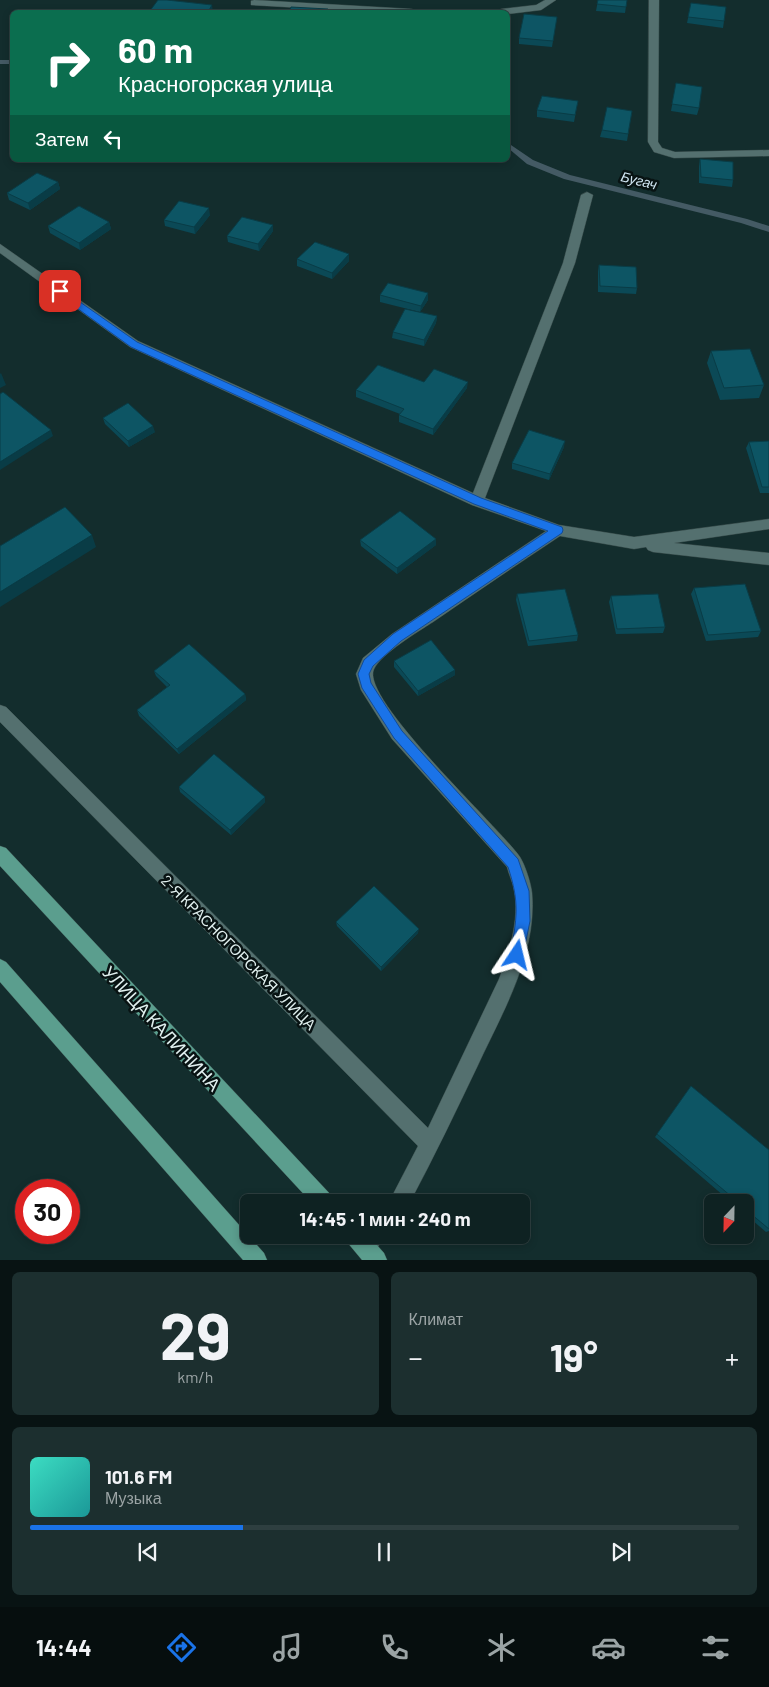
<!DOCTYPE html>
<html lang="ru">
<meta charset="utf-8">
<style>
:root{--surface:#0e2222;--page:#1c2f2f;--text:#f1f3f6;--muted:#9ba4a5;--line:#2e3f40;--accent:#1a73e8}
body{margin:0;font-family:Barlow,sans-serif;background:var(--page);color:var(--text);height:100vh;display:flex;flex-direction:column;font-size:19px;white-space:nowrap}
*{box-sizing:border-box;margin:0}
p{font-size:16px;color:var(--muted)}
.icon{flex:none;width:28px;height:28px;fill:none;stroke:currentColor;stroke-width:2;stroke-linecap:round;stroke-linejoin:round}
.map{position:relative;height:1260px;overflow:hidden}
.side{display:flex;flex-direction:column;gap:12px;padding:12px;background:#081313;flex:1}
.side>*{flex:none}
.hud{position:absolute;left:10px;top:10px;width:500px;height:152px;border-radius:8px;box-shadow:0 2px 8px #0003,0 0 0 1px var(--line);background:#0b6e4f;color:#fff;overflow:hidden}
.needle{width:32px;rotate:202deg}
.fabs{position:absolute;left:704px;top:1194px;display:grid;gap:10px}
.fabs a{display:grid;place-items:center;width:50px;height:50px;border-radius:8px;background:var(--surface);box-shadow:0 2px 8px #0003,0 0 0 1px var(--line);font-size:25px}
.speed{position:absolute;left:15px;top:1179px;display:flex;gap:10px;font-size:25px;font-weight:700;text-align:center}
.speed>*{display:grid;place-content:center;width:65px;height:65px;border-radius:50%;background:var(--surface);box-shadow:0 2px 8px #0003,0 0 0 1px var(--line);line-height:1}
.speed .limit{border:8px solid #d22;background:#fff;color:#111}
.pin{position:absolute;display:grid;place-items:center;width:42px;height:42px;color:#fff;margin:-21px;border-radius:10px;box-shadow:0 2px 8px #0006}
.me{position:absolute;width:55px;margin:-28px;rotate:10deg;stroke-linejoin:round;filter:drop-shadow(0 0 4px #0008)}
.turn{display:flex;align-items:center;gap:18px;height:105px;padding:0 25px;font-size:22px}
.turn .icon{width:65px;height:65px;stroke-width:2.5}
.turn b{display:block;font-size:35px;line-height:42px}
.then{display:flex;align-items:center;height:48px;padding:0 25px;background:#0003;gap:10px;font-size:19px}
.big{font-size:38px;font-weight:700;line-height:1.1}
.side .card{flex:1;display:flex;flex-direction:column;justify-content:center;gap:8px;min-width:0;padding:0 18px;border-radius:8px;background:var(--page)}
.side .dial{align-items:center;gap:0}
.dial b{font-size:65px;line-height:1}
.song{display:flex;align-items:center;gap:15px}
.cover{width:60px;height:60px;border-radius:8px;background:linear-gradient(135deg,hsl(170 70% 55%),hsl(180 70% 35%))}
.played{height:5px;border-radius:2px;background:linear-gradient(90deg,var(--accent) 30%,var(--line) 30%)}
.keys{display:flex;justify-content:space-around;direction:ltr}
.heat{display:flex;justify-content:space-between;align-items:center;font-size:28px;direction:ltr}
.side .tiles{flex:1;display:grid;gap:12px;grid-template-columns:1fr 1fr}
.card:last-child{grid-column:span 2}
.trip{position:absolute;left:240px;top:1194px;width:290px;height:50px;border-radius:8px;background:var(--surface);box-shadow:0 2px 8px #0003,0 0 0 1px var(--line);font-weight:700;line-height:50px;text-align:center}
.dock{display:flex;height:80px;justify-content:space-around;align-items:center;background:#060e0e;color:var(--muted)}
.dock .icon{width:35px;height:35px}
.dock .active{color:var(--accent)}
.dock b{font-size:22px;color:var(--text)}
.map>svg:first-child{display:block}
</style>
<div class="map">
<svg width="769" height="1260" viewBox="0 0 769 1260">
<rect width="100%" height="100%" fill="#132d2d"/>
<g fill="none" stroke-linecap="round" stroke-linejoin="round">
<path fill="#445a64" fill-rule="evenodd" d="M0 60H12V64H0Z
M508 143 533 160 570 175 747 219 769 226V232L741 223 564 179 527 164 508 148Z"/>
<g stroke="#364a49" stroke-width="1">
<path id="minor" d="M254 0 412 9 417 12H372L251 5V1Z
M545 0H556L541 10 508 14V12H496L501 9 536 5Z
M649 0H659L658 142 662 148 675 152 769 150V156L674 158 654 152 648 142Z
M587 192 593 195 575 263 485 498 559 525 634 537 769 519V529L674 543 769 553V565L653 552 648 550 646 547 634 549 560 536C518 564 475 593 433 622 419 631 381 654 374 669 359 698 500 828 520 857 525 865 531 883 532 893 537 955 503 1011 478 1065 456 1111 434 1157 410 1202H389L418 1146 0 722V705L6 707 428 1128 499 979C509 952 520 919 514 890 513 883 509 875 507 867L392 739 361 690 356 674 363 658 392 634 546 531 472 505 130 347 0 253V244L138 341 473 493 563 263 581 195Z
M363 1235H385L373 1255 366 1258 359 1255 356 1248Z"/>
</g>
<g stroke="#364a49" stroke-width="1">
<path id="major" d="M0 846 6 848 331 1195 334 1202H311L0 866Z
M0 959 6 962 264 1253 267 1260H243L0 982Z
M344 1235H368L384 1253 387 1260H362L347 1242Z"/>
</g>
<use href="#minor" fill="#54706f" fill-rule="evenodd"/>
<use href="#major" fill="#5b9e8e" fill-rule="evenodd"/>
</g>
<path fill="#0b4956" d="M598 0H627L625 13 596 11Z
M691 3 724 21 723 28 687 23Z
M557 17 552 47 519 44V38Z
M676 83 699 108 697 115 671 111Z
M578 101 574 122 537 117V110Z
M632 111 627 141 600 137 602 130Z
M700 159 733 180 732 187 699 183V166Z
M58 182 60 189 30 210 9 200 7 193Z
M210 215 195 234 165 226 164 220Z
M109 222 111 229 80 250 50 233 48 226Z
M273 231 259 251 228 242 227 236Z
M349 254V261L332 279 297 266V259Z
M599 265 637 288 636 294 598 292V271Z
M380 295 428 300 420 312 380 302Z
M437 316 436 323 424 346 392 338 393 332Z
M711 351 764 385 759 398 720 400 707 363Z
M467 388 433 435 399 422V415L400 414 356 397V390Z
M103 418 155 432 129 447 105 424Z
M769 441V493H760L746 448 749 442Z
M564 447 549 480 512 469V463Z
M436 539V545L397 574 361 546 360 540Z
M694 588 761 631 758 637 706 641 691 594Z
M517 594 578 635 577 641 528 646 516 600Z
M611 596 665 627 663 633 616 634 609 602Z
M394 661 455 670V675L418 696 394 667Z
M154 671 245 694 246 700 179 754 139 716 137 710 167 687 156 676Z
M179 787 265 802 231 835 180 792Z
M336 922 418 933 381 971 337 926Z
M691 1086 769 1150V1231L766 1232 745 1214V1202H731L655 1137Z"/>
<path fill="#093c46" d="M212 5 213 12H208Z
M58 182 60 189 30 210 28 203Z
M209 208 210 215 195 234 194 227Z
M109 222 111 229 80 250 79 243Z
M273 225V231L259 251 258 244Z
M349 254V261L332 279V273Z
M428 293V300L420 312 421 306Z
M437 316 436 323 424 346V340Z
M1 373 6 385 0 388V374Z
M468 382 467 388 433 435V429Z
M153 426 155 432 129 447 128 441Z
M51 430 53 436 0 470V462Z
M565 441 564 447 549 480 550 474Z
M92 535 96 547 0 607V592Z
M436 539V545L397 574V568Z
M455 670V675L418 696V691Z
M245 694 246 700 179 754 177 749Z
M265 797V802L231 835 230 830Z
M419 929 418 933 381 971V967Z"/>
<path fill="#0d5564" stroke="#093c46" d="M158 0H167L212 5 208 12H149Z
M598 0H627L626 7 597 4Z
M691 3 726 7 724 21 688 17Z
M291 7 328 9 327 12H289Z
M524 14 557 17 553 41 519 38Z
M676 83 702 87 699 108 672 104Z
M542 96 578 101 575 115 537 110Z
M607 107 632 111 628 134 602 130Z
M700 159 733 162V180L701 177Z
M37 173 58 182 28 203 7 193Z
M179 201 209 208 194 227 164 220Z
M79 206 109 222 79 243 48 226Z
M242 217 273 225 258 244 227 236Z
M315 242 349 254 332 273 297 259Z
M599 265 636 267 637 288 600 286Z
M388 283 428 293 421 306 380 295Z
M405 309 437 316 424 340 393 332Z
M750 349 764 385 724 388 711 351Z
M378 365 424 382 434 369 468 382 433 429 399 415 404 409 356 390Z
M3 392 51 430 0 462V394Z
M128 403 153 426 128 441 103 418Z
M529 430 565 441 550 474 512 463Z
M769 441V487H762L749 442Z
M65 507 92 535 0 592V546Z
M400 511 436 539 397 568 360 540Z
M745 584 761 631 708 635 694 588Z
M565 589 578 635 529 641 517 594Z
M658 594 665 627 617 629 611 596Z
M431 640 455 670 418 691 394 661Z
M189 644 245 694 177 749 137 710 170 685 154 671Z
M214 754 265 797 230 830 179 787Z
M374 886 419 929 381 967 336 922Z
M691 1086 769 1150V1229L745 1209V1202H738L657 1134Z"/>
<path fill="#1a73e8" stroke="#114b97" d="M60 288 137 342 481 498 562 527 563 530 562 533 401 641 373 666 369 674 371 683 402 731 518 859 529 891 530 921 522 960 517 962 512 960 510 955C517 919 520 903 508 867L394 738 362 688 358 674 364 660 393 634 548 531 474 504 131 347 56 293V289Z"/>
<g text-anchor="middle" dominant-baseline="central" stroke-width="5" stroke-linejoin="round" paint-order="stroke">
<g font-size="14" font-style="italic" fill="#cfe4f1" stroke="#081313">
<text transform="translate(639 180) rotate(14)">Бугач</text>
</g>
<g font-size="15" fill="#e1f0ef" stroke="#081313">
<text transform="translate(239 952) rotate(45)">2-Я КРАСНОГОРСКАЯ УЛИЦА</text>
</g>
<g font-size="18" fill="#e1f0ef" stroke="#081313">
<text transform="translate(162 1028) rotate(47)">УЛИЦА КАЛИНИНА</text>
</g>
</g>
</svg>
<div class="fabs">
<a><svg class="needle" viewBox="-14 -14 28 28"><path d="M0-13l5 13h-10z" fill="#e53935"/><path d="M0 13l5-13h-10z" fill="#9ba4a5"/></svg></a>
</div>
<div class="speed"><div class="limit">30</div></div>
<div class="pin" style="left:60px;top:291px;background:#d93025"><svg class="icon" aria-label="arrive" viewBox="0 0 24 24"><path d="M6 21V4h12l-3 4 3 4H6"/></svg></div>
<svg class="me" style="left:517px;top:955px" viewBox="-20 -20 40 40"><path d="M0-17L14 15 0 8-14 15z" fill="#1a73e8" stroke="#fff" stroke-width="4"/></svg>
<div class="trip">14:45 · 1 мин · 240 m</div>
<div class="hud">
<div class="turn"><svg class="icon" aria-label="right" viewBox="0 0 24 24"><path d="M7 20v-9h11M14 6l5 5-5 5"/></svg><div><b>60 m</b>Красногорская улица</div></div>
<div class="then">Затем<svg class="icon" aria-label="left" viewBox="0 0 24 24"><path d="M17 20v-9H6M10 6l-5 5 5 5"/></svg></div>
</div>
</div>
<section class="side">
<div class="tiles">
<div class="card dial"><b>29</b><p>km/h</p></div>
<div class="card"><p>Климат</p>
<div class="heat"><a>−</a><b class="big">19°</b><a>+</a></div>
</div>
<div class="card">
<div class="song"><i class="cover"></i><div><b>101.6 FM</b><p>Музыка</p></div></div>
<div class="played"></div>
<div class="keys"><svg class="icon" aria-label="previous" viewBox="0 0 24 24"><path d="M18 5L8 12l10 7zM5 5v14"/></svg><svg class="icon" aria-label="pause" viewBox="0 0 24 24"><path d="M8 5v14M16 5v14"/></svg><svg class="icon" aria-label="next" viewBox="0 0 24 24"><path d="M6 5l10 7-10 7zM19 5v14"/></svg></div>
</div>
</div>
</section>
<nav class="dock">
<b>14:44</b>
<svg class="icon active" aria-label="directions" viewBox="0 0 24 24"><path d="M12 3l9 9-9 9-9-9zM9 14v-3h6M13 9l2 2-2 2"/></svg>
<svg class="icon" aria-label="music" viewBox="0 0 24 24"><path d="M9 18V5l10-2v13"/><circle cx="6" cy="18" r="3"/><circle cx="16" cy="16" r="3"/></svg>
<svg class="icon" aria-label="phone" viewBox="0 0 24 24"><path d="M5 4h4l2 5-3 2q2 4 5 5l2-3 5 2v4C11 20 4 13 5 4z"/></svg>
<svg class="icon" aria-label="climate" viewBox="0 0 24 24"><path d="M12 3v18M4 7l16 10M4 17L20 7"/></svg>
<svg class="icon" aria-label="car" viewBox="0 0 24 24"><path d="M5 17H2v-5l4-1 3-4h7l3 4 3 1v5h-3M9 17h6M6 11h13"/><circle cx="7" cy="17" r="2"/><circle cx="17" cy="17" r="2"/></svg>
<svg class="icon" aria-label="filters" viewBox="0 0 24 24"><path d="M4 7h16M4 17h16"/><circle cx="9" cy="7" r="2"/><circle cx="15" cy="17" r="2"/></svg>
</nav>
